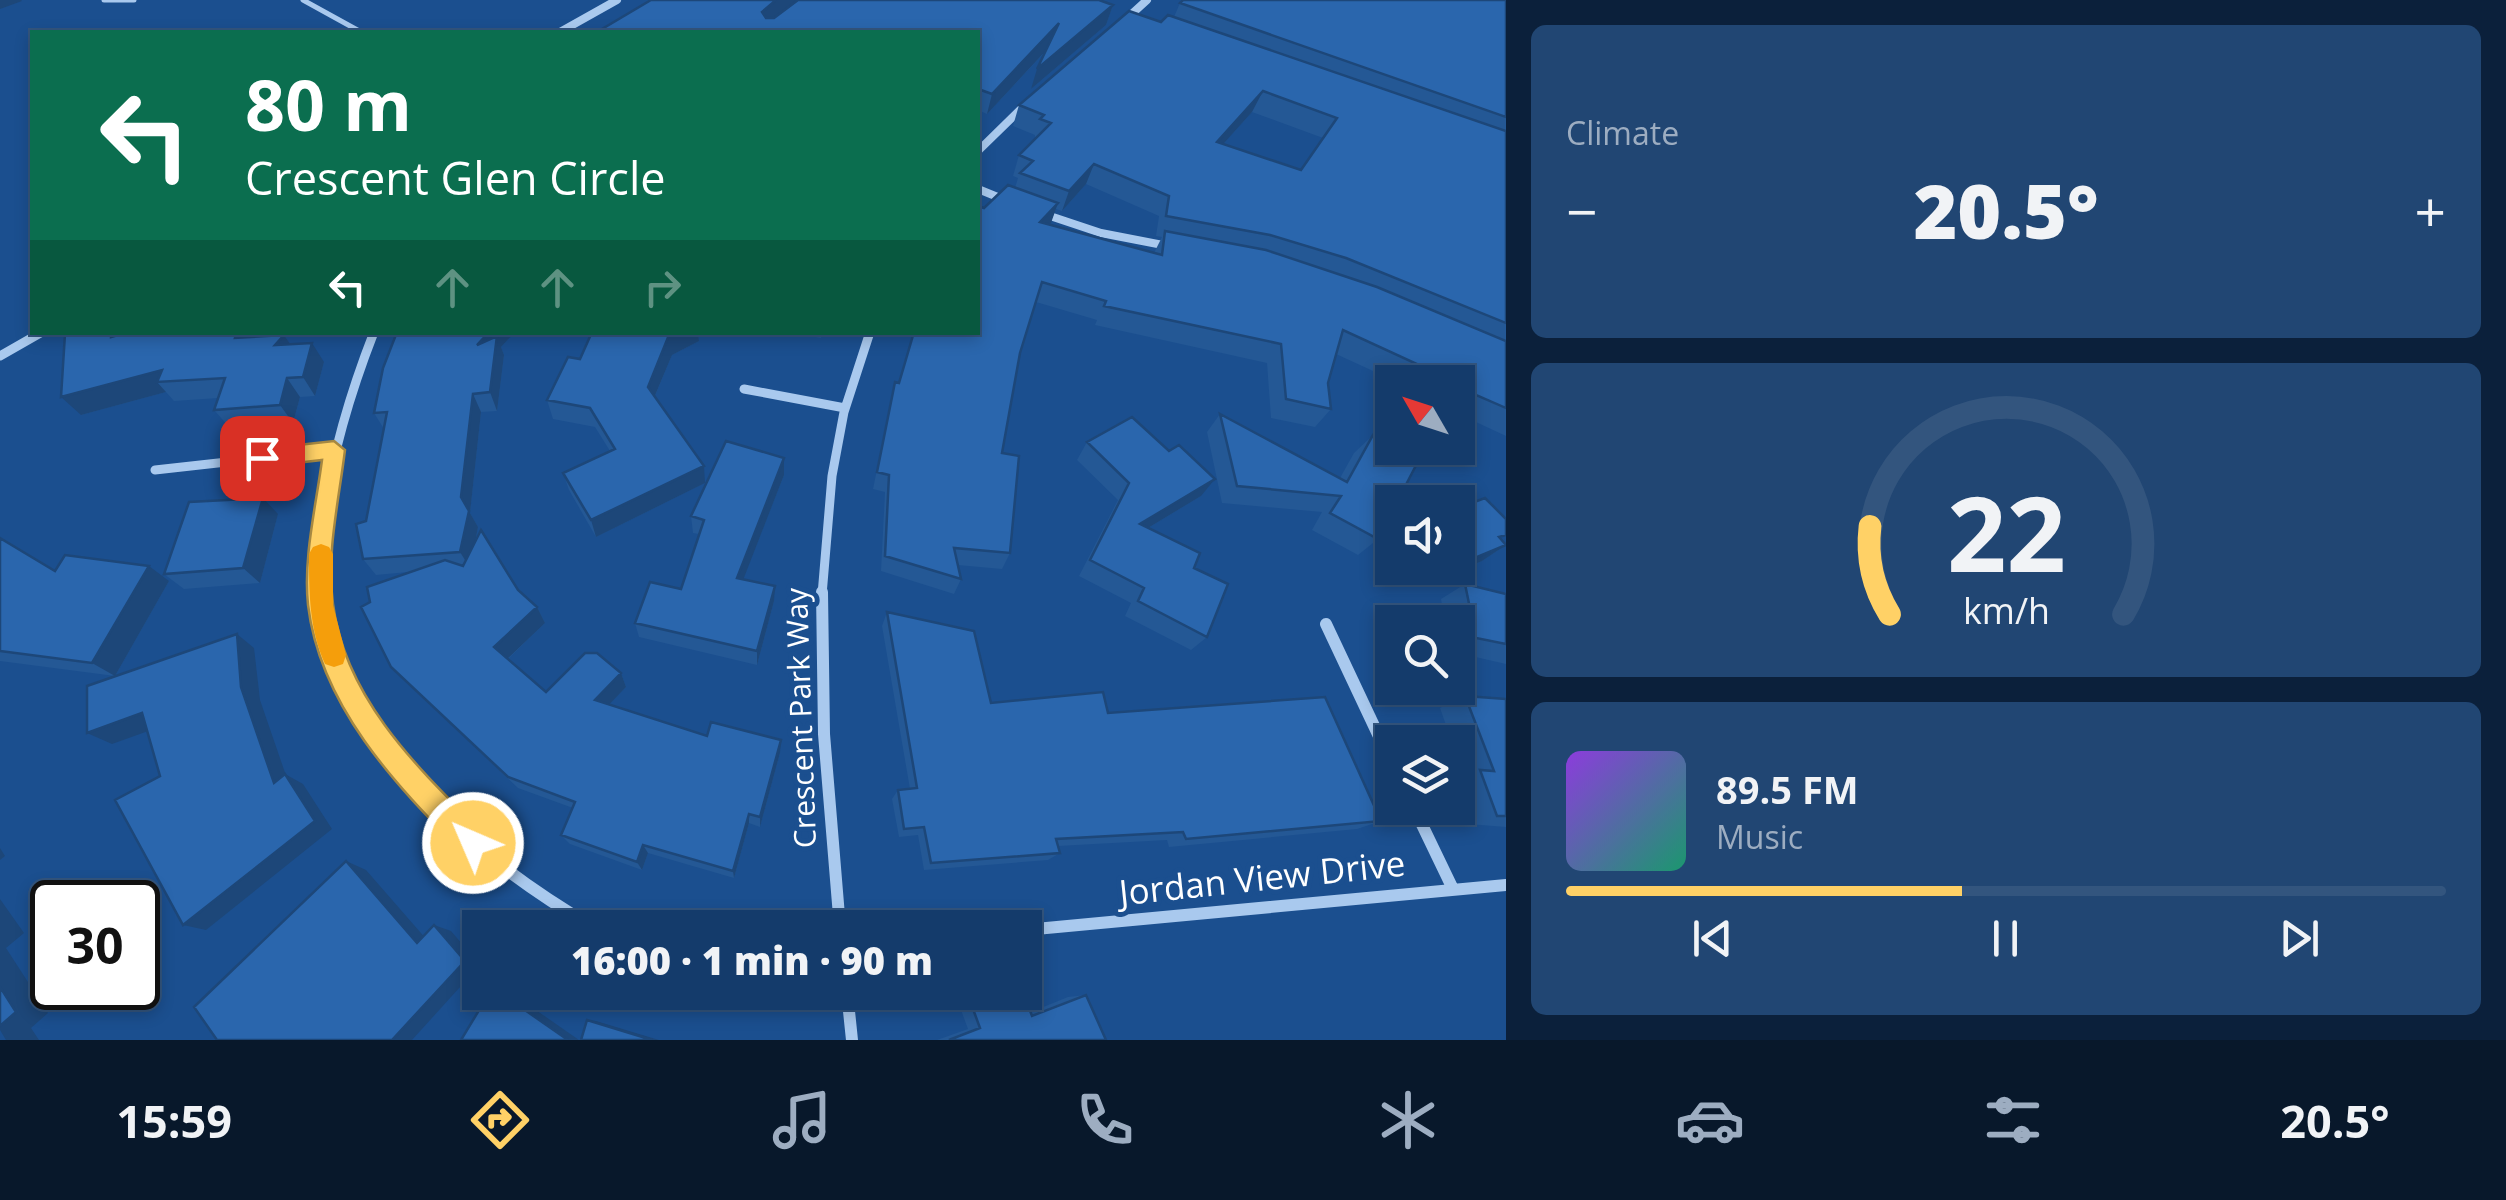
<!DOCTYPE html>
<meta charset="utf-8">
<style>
:root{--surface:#143b6b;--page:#214673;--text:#f1f3f6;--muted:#9dadc1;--line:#33557e;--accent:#ffd166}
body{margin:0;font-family:"Open Sans",sans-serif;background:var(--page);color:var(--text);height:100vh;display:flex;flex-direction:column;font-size:38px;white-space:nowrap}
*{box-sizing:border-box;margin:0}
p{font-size:32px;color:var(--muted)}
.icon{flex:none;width:55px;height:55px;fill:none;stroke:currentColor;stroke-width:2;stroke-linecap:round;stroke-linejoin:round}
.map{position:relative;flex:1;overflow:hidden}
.drawer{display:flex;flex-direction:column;gap:25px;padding:25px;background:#0b203b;width:1000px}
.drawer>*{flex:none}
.banner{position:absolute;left:30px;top:30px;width:950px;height:305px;border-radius:0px;box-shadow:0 5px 15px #0003,0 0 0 2px var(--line);background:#0b6e4f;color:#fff;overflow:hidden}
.needle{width:65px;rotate:309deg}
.fabs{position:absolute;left:1375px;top:365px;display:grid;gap:20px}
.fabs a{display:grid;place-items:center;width:100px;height:100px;border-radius:0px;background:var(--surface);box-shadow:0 5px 15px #0003,0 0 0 2px var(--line);font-size:50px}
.speed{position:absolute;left:30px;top:880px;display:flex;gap:20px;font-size:50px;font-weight:700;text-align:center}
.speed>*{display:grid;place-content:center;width:130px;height:130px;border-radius:50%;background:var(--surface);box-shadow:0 5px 15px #0003,0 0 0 2px var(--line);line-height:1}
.speed .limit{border:5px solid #111;border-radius:15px;background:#fff;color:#111}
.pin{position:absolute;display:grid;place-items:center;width:85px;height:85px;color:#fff;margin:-42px;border-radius:20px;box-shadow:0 5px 15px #0006}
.me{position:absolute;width:110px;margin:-55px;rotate:315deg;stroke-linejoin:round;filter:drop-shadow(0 0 8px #0008)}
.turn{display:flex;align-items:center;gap:35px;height:210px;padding:0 50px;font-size:45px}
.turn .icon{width:130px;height:130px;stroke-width:2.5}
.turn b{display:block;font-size:70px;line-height:85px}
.lanes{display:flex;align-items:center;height:95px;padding:0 50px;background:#0003;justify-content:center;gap:50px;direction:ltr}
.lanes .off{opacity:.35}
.big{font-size:75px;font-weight:800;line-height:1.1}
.drawer .widget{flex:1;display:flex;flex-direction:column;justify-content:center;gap:15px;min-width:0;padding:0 35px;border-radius:15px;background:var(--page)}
.drawer .dial{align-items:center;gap:0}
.dial svg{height:260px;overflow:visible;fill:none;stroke:var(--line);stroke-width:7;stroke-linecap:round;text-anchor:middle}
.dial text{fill:var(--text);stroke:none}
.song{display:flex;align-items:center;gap:30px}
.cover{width:120px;height:120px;border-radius:15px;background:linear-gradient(135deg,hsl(270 70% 55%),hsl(160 70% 35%))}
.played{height:10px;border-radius:5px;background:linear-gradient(90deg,var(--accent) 45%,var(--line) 45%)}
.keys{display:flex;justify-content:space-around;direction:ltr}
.heat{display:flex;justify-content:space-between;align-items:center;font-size:55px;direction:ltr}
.trip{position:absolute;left:462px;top:910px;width:580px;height:100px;border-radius:0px;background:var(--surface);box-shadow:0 5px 15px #0003,0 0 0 2px var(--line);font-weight:800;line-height:100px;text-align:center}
.tab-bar{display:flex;height:160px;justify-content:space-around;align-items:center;background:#08182b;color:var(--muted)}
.tab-bar .icon{width:70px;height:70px}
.tab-bar .on{color:var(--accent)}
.tab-bar b{font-size:45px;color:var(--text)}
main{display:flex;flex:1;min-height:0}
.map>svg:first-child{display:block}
</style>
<main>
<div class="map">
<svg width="1506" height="1040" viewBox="0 0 1506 1040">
<rect width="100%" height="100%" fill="#1b4f8f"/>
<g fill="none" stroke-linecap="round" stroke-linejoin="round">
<path stroke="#a9c9ee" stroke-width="5" d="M104 0H134
M303 0 361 32"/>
<path stroke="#a9c9ee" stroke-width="8" d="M1124 21 1147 0
M560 32 617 0
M978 151 1027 103
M978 189 1005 200
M1044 214 1101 233 1168 246"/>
<path stroke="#a9c9ee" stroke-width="9" d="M0 356 42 332
M744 389 845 408
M155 470 334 450
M320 595C316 506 342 414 374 332
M822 595 832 476 844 412 870 332"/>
<path stroke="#a9c9ee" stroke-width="12" d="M320 592C330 739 478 860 595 928
M822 592 824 734 840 928
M1326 624 1392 764
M1414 808 1452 887
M1025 930 1506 885
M847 992 852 1040"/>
</g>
<path fill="#245895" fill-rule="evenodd" d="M1506 0V436L1463 416 1458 421V382H1397L1336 354 1328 383 1331 409 1315 427 1271 418 1267 363 1095 325 1097 320 1036 302 1020 353 1002 453 1010 553 1002 569 958 565 961 579 954 594 881 571 885 492 873 489 895 382 899 383 984 208 1015 188 1018 178 1013 176 1019 155 1035 140V135L1013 126 1019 105 1161 22 1174 17 1180 3ZM1252 112 1323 138 1301 170 1223 144ZM1086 184 1159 216 1156 236 1162 237 1154 253 1049 225 1056 209 1062 211Z
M1103 2 1113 5 1106 25 1031 89 1046 51 987 114 978 110V32Z
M253 332 256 336 284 335 290 344 324 362 315 396 300 397 293 423 230 428 214 410 218 398 174 401 166 392 81 415 122 334Z
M397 332H515L501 347 504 355 497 411 481 412 470 513 478 527 475 542 518 590 537 607 545 623 508 659 546 692 621 673 626 687 609 704 707 736 780 753 760 827 749 823 734 878 648 853 642 870 570 844 561 835 573 808 518 788 391 667 370 602 408 572 376 575 363 559 366 521 384 429 374 413Z
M592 332H698L699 341 672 355 655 396 705 483 596 537 569 490 563 473 610 451 595 427 553 419 547 400 580 359Z
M787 332H822L821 338Z
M1220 414 1340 478 1354 453 1373 435 1382 440 1392 429V448L1378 539 1358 555 1312 530 1322 512 1222 503 1207 432Z
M1087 442 1201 496 1148 528 1194 568 1207 637 1191 650 1125 616 1131 603 1079 576 1118 500 1077 460Z
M784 475 743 579 774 601 757 665 639 637 635 623 681 589 699 534 693 533 691 516Z
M278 514 260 583 184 589 164 574Z
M0 538 55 571 169 581 115 676 0 661Z
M1392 538V557L1383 546Z
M1506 538 1502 540 1506 545 1482 561 1426 584H1417L1402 568H1458Z
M1465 584 1506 594V664L1458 653V622H1445L1441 599Z
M887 612 991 703 1108 713 1381 821 1357 829 1169 847 1167 840 1058 846 1060 853 1048 860 924 870 918 835 899 837 892 799 898 790 910 789 882 626Z
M1465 696 1506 699V827L1468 824 1458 794V778L1464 775 1458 757V742H1452L1440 708Z
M1023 992 1031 1012 1068 997 1086 995 1106 1040H937L968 1029 961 1010 1008 993Z"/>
<path fill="#1d4779" d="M0 0H21L22 1 0 9Z
M776 0H799L762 32V12Z
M1113 5 1106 25 1031 89 1037 69Z
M1059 23 1053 43 987 114 992 94Z
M1263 91 1252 112 1207 162 1217 142Z
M1094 164 1086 184 1062 211 1069 191Z
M1058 203 1051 223 1033 242 1040 222Z
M237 332H253L256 337 235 338Z
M489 332H515L501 347 504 355 497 411 490 392 477 345Z
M675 332H698L699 341 672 355 651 405 648 387 669 335Z
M284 335 297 354 275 345Z
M312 343 324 362 315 396 303 377Z
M162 370 157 382 166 392 81 415 61 397Z
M287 378 300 397 293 423 280 405Z
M473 394 481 412 470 513 478 527 470 568 460 552 461 497Z
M784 458V475L738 593 737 578Z
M704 466 705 483 596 537 591 520Z
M1215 479 1201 496 1128 540 1140 524Z
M263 498 278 514 260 583 243 568Z
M1506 545 1482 561 1426 584 1449 568H1458V565Z
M149 566 169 581 115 676 92 663Z
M775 586 774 601 757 665V651Z
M537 607 545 623 504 662 494 647Z
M237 634 254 648 260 700 292 793 274 783 241 687Z
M621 673 626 687 601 713 595 700Z
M142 713 165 725 112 744 87 733Z
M781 740 780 753 760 827V817Z
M285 774 303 784 332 829 206 930 183 925Z
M749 814V823L734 878 733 871Z
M643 845 648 853 642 870 637 862Z
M0 848 5 856 0 860Z
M346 861 366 870 434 948 417 943Z
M0 899 24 933 6 948 48 1013 31 1028 39 1040H6L0 1030Z
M434 925 451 931 480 965 412 1040H392Z
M499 992H510L579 1040H568Z
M587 1020 596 1021 659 1040H652Z"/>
<path fill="#2a66ad" stroke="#1d4779" stroke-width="2.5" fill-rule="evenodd" d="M651 0H776L762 12 766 18H774L798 0H1099L1113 5 1037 69 1059 23 992 94 981 90 978 93V32H597Z
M1183 0H1506V117L1180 3Z
M1129 11 1161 22 1168 15 1506 131V323L1346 258 1270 235 1166 216 1169 196 1094 164 1069 191 1020 173 1033 161 1019 155 1051 123 1040 119 1044 115 1019 105ZM1263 91 1337 118 1301 170 1217 142Z
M1008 185 1058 203 1040 222 1162 255 1165 231 1266 250 1377 287 1506 341V408L1474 394 1463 416 1458 414V382H1423L1430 370 1343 330 1328 383 1331 409 1286 399 1281 344 1104 306 1106 301 1042 282 1020 353 1002 453 1019 456 1010 553 954 548 961 579 885 556 889 475 877 472 895 382 899 383 914 332H978V206L984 208Z
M71 332H111V337L129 332H237L235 338 284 335 275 345 312 343 303 377 287 378 280 405 214 410 225 378 157 382 162 370 61 397 65 334Z
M397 332H489L477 345 497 336 490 392 473 394 461 497 469 511 460 552 363 559 356 524 366 521 387 412 374 413 383 368Z
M592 332H675L669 335 648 387 704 466 591 520 563 473 615 449 590 408 547 400 568 357 580 359Z
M1220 414 1347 482 1373 435 1390 443 1392 438V448H1425L1397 502H1392V511L1378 539 1330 513 1341 496 1237 486Z
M1132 417 1169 451 1179 445 1215 479 1140 524 1200 553 1194 568 1228 584 1207 637 1138 601 1144 588 1090 560 1129 483 1087 442Z
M726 441 784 458 737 578 775 586 757 651 635 623 650 582 681 589 704 520 691 516Z
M263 498 243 568 164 574 189 502Z
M1485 498 1506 519V535L1499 537 1506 545 1458 565V508Z
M481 530 518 590 537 607 494 647 546 692 585 653H597L621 673 595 700 707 736 711 722 781 740 760 817 749 814 733 871 643 845 637 862 561 835 575 802 508 777 391 667 361 607 370 602 367 587 445 560 463 566Z
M0 538 55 571 65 555 149 566 92 663 0 651Z
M1465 584 1506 594V644L1476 638Z
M887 612 974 631 991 703 1103 692 1108 713 1325 697 1381 821 1186 839 1183 832 1056 839 1060 853 931 863 924 827 904 829 898 790 917 788Z
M237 634 241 687 274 783 285 774 315 821 183 925 115 800 160 776 142 713 87 733V686Z
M1465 696 1506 699V816H1497L1480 770 1494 771Z
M346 861 417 943 434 925 465 961 392 1040H217L194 1007Z
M0 987 16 1012 0 1026Z
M490 992H499L568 1040H461Z
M1018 992H1023L1032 1016 1086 995 1106 1040H949L980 1028 973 1009Z
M587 1020 652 1040H581Z"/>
<path fill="#ffd166" stroke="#a68842" stroke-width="2.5" d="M334 441 345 450C339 500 326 554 333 604 345 699 419 769 483 833L487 843 483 853 473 857 463 853C395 784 320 706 308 605 303 558 316 506 322 460L262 467 252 458 262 449Z"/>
<path fill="#f59e0b" d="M321 544 329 547 333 554V605L346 655 343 664 334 667 325 664C309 628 309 592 309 554L313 547Z"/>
<g text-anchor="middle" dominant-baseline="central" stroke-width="10" stroke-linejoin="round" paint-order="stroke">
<g font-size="30" fill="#fff" stroke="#1b4f8f">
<text transform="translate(800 718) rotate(-92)">Crescent Park Way</text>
</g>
<g font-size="35" fill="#fff" stroke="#1b4f8f">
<text transform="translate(1262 877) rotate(-6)">Jordan View Drive</text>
</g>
</g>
</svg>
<div class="fabs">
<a><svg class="needle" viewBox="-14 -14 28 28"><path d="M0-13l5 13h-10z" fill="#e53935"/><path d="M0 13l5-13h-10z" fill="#9dadc1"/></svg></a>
<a><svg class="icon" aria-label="sound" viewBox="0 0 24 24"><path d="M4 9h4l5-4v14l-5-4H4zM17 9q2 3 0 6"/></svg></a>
<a><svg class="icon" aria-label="search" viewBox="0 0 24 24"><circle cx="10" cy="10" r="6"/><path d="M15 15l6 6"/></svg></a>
<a><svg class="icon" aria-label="layers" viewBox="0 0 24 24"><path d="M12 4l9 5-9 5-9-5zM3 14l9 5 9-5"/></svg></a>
</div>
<div class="speed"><div class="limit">30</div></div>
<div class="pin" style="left:262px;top:458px;background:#d93025"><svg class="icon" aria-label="arrive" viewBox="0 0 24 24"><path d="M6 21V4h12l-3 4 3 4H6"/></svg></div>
<svg class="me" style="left:473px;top:843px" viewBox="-20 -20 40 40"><circle r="17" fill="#ffd166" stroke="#fff" stroke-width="3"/><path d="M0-11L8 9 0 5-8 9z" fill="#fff"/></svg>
<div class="trip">16:00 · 1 min · 90 m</div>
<div class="banner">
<div class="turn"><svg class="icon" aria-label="left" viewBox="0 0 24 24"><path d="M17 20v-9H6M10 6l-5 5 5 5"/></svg><div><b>80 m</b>Crescent Glen Circle</div></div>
<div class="lanes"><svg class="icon" aria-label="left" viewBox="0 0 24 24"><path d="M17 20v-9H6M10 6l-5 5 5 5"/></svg><svg class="icon off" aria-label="ahead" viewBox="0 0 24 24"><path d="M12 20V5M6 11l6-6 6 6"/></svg><svg class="icon off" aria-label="ahead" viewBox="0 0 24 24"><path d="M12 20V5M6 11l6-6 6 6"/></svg><svg class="icon off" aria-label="right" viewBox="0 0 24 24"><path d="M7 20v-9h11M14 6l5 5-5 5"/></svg></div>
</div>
</div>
<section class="drawer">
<div class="widget"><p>Climate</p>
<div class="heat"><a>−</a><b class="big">20.5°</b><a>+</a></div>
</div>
<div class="widget dial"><svg viewBox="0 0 100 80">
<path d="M14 69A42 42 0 1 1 86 69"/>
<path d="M14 69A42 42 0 0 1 8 42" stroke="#ffd166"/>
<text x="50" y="56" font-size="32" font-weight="700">22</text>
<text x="50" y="72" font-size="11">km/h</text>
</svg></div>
<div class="widget">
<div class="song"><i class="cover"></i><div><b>89.5 FM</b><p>Music</p></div></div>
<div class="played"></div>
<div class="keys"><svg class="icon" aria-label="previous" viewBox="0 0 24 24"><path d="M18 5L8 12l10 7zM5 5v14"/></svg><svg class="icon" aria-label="pause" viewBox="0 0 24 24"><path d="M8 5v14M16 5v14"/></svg><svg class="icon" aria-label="next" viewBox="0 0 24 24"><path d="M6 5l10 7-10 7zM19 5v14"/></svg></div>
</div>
</section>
</main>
<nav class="tab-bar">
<b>15:59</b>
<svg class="icon on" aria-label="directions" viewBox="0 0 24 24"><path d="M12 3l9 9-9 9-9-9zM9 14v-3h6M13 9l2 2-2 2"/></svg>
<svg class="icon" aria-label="music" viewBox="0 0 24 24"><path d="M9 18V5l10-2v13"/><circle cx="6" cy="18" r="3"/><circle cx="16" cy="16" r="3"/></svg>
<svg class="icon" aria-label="phone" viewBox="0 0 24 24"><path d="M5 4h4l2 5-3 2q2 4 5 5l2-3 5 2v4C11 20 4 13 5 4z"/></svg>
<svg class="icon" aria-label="climate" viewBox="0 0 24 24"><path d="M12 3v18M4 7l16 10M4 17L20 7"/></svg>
<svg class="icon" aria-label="car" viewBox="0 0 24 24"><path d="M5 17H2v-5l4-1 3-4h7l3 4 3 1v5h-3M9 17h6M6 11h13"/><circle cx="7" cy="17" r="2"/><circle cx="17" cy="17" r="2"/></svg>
<svg class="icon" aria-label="filters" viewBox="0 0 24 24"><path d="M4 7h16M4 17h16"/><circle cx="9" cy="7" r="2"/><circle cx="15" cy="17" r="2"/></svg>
<b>20.5°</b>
</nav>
